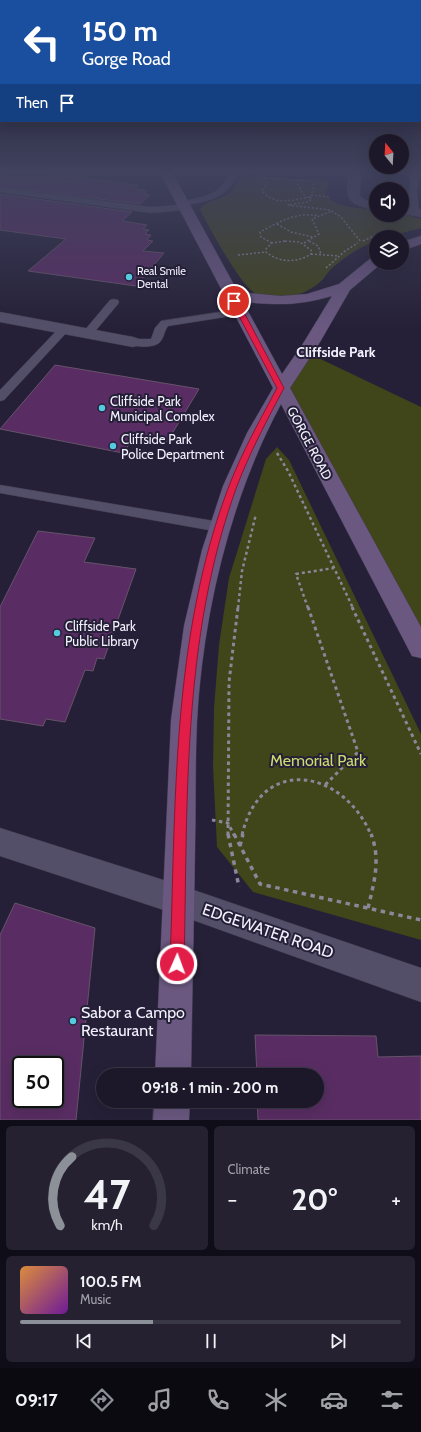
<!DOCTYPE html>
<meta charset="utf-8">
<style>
:root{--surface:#1c1829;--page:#252131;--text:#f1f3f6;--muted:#a0a0a8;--line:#3a3746;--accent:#8c9099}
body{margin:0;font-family:Cabin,sans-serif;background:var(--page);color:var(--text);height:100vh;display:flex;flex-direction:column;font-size:15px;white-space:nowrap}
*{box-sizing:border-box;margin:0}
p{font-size:13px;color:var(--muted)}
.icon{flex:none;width:22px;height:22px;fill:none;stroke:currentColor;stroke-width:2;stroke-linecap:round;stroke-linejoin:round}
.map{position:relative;height:1120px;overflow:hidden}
.side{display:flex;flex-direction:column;gap:6px;padding:6px;background:#0f0d17;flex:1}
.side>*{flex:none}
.banner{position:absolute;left:0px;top:0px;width:421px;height:122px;box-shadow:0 4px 16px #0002,0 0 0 1px var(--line);background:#1a4fa0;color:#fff;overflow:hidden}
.needle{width:26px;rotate:342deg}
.tools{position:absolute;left:369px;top:134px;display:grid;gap:8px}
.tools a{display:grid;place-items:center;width:40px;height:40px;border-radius:50%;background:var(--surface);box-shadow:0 4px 16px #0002,0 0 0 1px var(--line);font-size:20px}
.speed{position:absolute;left:12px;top:1056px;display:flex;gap:8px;font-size:20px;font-weight:700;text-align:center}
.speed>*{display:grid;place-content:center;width:52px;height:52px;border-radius:50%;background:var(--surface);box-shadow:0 4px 16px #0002,0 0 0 1px var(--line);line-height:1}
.speed .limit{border:2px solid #111;border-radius:6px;background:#fff;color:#111}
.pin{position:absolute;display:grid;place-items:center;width:34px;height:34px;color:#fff;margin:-17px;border:2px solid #fff;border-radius:50%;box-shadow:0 1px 4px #0007}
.me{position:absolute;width:44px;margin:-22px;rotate:2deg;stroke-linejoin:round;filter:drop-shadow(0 0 3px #0008)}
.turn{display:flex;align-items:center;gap:14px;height:84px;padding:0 16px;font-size:18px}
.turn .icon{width:52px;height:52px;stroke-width:2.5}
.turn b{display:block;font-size:28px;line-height:34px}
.then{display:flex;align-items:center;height:38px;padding:0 16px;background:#0003;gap:8px;font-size:15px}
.big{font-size:30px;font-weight:700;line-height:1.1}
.side .tile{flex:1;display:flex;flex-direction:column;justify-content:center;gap:6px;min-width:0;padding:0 14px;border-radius:6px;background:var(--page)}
.side .dial{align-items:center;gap:0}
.dial svg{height:104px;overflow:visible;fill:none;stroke:var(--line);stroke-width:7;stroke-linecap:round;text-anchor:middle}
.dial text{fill:var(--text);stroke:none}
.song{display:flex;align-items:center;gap:12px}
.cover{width:48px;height:48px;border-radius:6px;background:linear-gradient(135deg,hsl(30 70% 55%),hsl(280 70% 35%))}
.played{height:4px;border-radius:2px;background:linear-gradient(90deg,var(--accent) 35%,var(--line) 35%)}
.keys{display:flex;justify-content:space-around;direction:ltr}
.heat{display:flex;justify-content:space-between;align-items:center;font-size:22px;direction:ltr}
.side .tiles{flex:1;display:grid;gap:6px;grid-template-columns:1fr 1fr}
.tile:last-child{grid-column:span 2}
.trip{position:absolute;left:96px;top:1068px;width:228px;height:40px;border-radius:20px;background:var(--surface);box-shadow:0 4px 16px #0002,0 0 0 1px var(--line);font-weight:700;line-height:40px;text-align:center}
.dock{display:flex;height:64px;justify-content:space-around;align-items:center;background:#0b0a10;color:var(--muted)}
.dock .icon{width:28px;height:28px}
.dock .on{color:var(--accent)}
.dock b{font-size:18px;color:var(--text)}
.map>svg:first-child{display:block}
</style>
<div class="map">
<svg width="421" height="1120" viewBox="0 0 421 1120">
<rect width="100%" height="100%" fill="#252037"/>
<path fill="#41451a" d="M241 175 329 181 326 195C334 208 362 208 376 210V215H402V214L421 219V228L387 237H376V241C359 247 343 258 330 270 326 274 324 279 320 282 306 296 269 305 252 291 238 280 208 226 200 209 207 199 225 200 233 190 236 186 238 180 241 175Z
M306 352 421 407V649L281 388Z
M277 447 289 460 421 734V940L253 892 217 847 213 767 214 708 219 645 229 578 266 459Z"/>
<path fill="#592d63" stroke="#66536a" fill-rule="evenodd" d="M11 172H35L138 185 134 188 145 190 147 191 144 194 150 195 140 204 0 187V180Z
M0 194 132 212 122 221 147 225 143 229 149 230 145 234 151 235 147 240 153 241 143 251 164 253 136 286 28 271 66 239 0 230Z
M55 365 199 389 167 442 135 436 123 453 0 429Z
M38 531 95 538 84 562 136 569 104 659 97 658 93 671 85 670 65 722 46 719 43 726 0 719V607Z
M15 903 95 928 76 1120H0V935ZM21 1065H55V1099H21Z
M255 1035 376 1036 378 1057 421 1056V1120H258L257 1101H317V1075H257Z"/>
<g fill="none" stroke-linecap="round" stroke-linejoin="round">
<g stroke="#403c4e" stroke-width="1">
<path id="service" d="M231 172H239C227 198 214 199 188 205V209L185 210 151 213 0 192V188L151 207 179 205 180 202C204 196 219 197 231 172Z
M411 172H419L417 192 419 212 415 215 411 212 409 192Z
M114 299 118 300 119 302 118 304 92 335H84L83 333 84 331 110 300Z
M240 309 245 312 244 314 168 326C164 331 164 339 159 343 153 348 133 348 127 342L133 339H151L155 328 161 321Z
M64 326 69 329 68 331 4 400 0 401V390L60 327Z
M0 485 220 522 225 524 227 527 225 530 220 532 0 493Z"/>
</g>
<g stroke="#403c4e" stroke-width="1">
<path id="minor" d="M349 172H361L360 196 365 200 376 202V210C348 205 344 200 349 172Z
M402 206 421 209V217L402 214Z
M0 312 133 337 139 339 141 342 139 345 133 347 0 322Z"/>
</g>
<g stroke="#403c4e" stroke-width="1">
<path id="tertiary" d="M0 828 179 885 421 968V1002L179 915 0 856Z"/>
</g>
<g stroke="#403c4e" stroke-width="1">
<path id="secondary" d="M160 172H172L238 292 281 296 307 294 339 284 371 258 376 257V263H382L350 290 320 342 290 388 421 627V658L412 656 281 404C230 499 203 613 197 721 195 763 196 806 195 848 194 924 192 999 191 1075H155L171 720 184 626 202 550 223 486 247 433 273 388ZM332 296 304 342 282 374 243 302C279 305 297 306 332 296Z
M421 236V244L402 251V242Z
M154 1101H190L189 1120H153Z"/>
</g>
<path stroke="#8b8799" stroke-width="1.5" stroke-dasharray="2 2" stroke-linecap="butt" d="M255 177 312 181 314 187 311 195 330 197
M265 178 267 183 262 191C274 206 293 200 310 197
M296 180 302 193 307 197
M310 197 312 199 308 202 288 205 330 210 341 217 361 242
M277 224 291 232 313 237
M285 241 300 242 312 251 311 254C297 263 279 263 266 252V249L272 243Z
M309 241 318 246 321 254
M363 241 387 230
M272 243 261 237 260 232C279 222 297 211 319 216
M304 243 319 234 312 219 332 211
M311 254 339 256
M238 255 266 252
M326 268 345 251 358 243"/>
<path stroke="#8b8799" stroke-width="2.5" stroke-dasharray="3 3" stroke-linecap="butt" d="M277 453 288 471 353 608
M238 608 242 571 256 514
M308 608 296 574 334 568"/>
<path stroke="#8b8799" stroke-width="3" stroke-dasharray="3.5 3.5" stroke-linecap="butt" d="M308 607 358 752 324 786
M352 607 421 754
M212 820 228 823 234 835
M228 835 229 682 238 607
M242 835C261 753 344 770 371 835"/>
<path stroke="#8b8799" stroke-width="3.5" stroke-dasharray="4.5 4.5" stroke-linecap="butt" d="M228 834 239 887
M234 834 260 884 421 920
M240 846 243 834
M368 908C374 883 381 859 371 834"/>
<use href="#service" fill="#544f69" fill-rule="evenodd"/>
<use href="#minor" fill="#544f69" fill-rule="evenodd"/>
<use href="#tertiary" fill="#544f69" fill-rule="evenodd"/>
<use href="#secondary" fill="#6a5880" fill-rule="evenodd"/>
</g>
<linearGradient id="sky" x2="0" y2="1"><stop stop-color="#14121e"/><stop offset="0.52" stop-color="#40425e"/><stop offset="1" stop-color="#40425e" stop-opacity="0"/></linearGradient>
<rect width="421" height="329" fill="url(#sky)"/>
<path fill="#e11d48" stroke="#92132f" d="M234 299 238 301 284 388C267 420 250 452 237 486 181 639 188 804 184 964L182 969 177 971 172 969 170 964C176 804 171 638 229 486 242 452 260 420 277 388L231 301Z"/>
<g fill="#55cae0" stroke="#252037" stroke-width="1.5">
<circle cx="129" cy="277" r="4"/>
<circle cx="102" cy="408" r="4"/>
<circle cx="113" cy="446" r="4"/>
<circle cx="57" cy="633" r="4"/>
<circle cx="73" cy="1021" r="4"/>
</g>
<g text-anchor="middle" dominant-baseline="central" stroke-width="4" stroke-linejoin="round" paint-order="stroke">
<g font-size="11" fill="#f3f1fe" stroke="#252037" text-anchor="start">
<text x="137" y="271">Real Smile<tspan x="137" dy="13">Dental</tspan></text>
</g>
<g font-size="13" fill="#f3f1fe" stroke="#252037" text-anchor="start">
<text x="110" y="401">Cliffside Park<tspan x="110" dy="15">Municipal Complex</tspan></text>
<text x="121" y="439">Cliffside Park<tspan x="121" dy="15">Police Department</tspan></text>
<text x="65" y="626">Cliffside Park<tspan x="65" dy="15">Public Library</tspan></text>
</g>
<g font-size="13" fill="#f3f1fe" stroke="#252037">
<text transform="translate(310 443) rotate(62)">GORGE ROAD</text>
</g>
<g font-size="14" font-weight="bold" fill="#f3f1fe" stroke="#252037">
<text x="336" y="352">Cliffside Park</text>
</g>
<g font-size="16" fill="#cfda70" stroke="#252037">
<text x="318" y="760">Memorial Park</text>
</g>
<g font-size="16" fill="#f3f1fe" stroke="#252037">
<text transform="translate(268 931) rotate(19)">EDGEWATER ROAD</text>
</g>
<g font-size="16" fill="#f3f1fe" stroke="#252037" text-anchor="start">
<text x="81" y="1012">Sabor a Campo<tspan x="81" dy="18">Restaurant</tspan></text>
</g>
</g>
</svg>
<div class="tools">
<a><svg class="needle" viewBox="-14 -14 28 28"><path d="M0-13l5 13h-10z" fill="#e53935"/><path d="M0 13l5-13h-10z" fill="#a0a0a8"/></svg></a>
<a><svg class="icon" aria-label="sound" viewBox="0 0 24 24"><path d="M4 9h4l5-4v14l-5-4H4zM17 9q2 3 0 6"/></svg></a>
<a><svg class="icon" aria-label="layers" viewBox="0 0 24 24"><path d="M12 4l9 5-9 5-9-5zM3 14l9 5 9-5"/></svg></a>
</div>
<div class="speed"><div class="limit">50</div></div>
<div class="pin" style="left:234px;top:301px;background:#d93025"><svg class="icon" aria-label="arrive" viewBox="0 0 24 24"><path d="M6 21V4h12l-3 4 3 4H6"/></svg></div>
<svg class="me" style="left:177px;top:964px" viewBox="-20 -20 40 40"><circle r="17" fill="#e11d48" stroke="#fff" stroke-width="3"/><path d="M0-11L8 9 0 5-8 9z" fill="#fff"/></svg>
<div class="trip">09:18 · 1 min · 200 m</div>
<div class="banner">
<div class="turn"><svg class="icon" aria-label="left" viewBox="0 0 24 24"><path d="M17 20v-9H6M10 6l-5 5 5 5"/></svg><div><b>150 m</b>Gorge Road</div></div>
<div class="then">Then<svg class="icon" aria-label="arrive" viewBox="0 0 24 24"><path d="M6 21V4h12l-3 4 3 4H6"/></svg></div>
</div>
</div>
<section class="side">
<div class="tiles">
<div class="tile dial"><svg viewBox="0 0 100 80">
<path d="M14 69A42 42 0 1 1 86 69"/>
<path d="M14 69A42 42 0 0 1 23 16" stroke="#8c9099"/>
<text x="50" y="56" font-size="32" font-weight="700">47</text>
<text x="50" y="72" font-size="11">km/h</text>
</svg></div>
<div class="tile"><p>Climate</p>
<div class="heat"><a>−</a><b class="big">20°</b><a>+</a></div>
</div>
<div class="tile">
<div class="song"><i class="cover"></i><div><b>100.5 FM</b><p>Music</p></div></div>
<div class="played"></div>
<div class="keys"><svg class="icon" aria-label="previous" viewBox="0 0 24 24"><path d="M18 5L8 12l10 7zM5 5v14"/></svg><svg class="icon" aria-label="pause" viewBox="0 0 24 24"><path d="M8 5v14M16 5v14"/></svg><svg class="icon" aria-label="next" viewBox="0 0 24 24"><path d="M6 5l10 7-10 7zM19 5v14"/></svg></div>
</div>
</div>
</section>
<nav class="dock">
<b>09:17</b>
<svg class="icon on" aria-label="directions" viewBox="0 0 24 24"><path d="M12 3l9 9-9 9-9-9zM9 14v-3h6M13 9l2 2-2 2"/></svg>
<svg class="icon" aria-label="music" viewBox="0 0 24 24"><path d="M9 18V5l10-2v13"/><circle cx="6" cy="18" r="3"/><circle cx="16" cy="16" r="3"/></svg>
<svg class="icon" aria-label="phone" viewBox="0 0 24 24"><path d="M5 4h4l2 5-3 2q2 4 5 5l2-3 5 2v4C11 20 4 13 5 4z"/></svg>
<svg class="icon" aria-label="climate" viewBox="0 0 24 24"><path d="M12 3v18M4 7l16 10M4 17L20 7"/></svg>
<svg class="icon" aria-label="car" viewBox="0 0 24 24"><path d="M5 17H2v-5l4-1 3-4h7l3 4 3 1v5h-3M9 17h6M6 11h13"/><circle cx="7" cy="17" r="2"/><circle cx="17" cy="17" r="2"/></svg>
<svg class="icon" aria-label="filters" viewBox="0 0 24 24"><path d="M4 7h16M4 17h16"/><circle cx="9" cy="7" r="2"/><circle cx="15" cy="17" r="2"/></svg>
</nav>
